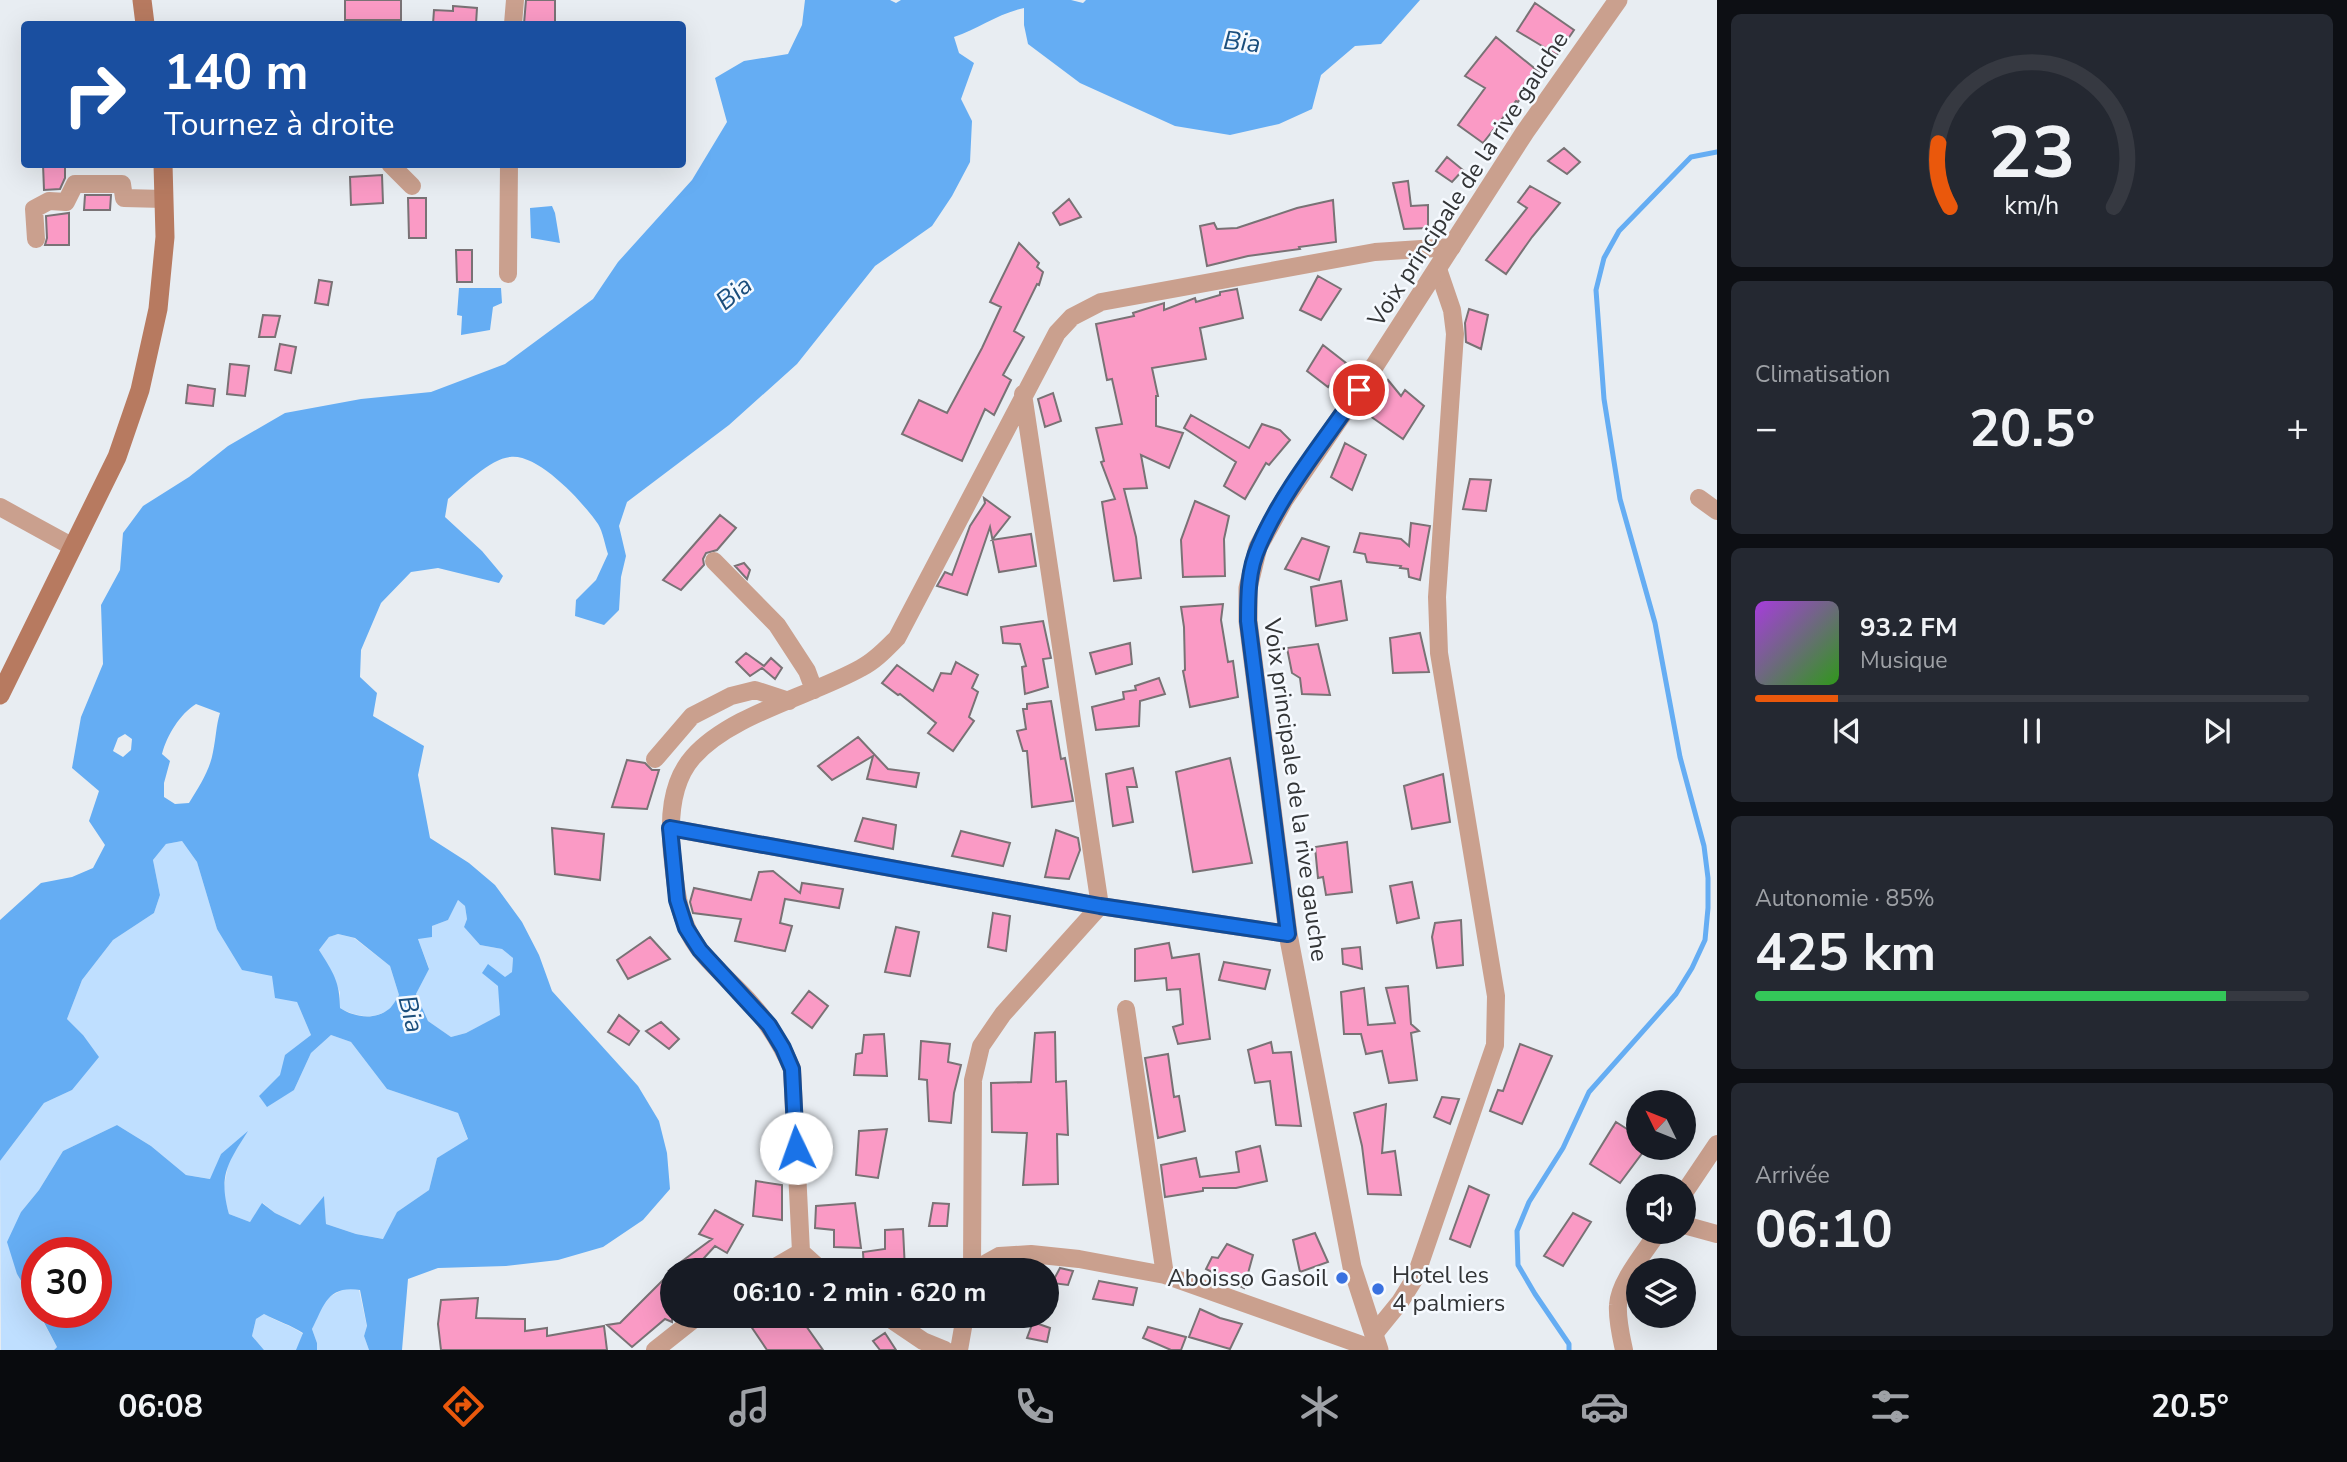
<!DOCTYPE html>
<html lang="fr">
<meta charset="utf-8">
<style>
:root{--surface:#171b24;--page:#242831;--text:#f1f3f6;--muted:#9ea1a6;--line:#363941;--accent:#ea580c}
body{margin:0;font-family:"Nunito Sans",sans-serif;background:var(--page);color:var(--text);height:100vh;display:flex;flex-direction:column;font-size:26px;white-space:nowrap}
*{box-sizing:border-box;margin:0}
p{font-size:23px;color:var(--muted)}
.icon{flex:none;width:38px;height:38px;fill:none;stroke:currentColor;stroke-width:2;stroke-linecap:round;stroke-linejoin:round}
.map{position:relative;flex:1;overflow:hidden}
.panel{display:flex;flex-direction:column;gap:14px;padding:14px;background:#0d0f14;width:630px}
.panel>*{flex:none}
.guide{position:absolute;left:21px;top:21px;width:665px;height:147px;border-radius:7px;box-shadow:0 7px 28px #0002;background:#1a4fa0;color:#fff;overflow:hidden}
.needle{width:46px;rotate:313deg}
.controls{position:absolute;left:1626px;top:1090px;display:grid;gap:14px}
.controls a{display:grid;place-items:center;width:70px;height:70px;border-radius:50%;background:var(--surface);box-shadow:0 7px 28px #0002;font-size:35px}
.speed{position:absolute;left:21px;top:1237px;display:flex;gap:14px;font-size:35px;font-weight:700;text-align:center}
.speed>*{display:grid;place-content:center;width:91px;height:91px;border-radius:50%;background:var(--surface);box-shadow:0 7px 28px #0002;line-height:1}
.speed .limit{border:10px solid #d22;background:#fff;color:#111}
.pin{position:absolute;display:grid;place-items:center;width:60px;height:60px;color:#fff;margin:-30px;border:4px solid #fff;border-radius:50%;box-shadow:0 2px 7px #0007}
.me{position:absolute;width:77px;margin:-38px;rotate:357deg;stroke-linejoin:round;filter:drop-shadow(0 0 5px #0008)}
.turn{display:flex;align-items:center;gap:24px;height:147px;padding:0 28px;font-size:32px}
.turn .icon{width:91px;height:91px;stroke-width:2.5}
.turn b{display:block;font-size:49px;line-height:60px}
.big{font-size:52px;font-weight:700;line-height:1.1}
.panel .card{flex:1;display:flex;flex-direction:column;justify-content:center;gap:10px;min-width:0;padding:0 24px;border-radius:10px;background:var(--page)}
.panel .dial{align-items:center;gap:0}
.dial svg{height:182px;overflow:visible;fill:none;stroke:var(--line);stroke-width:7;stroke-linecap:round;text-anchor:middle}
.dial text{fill:var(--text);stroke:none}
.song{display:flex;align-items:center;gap:21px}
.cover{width:84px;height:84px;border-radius:10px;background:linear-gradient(135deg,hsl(280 70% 55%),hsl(110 70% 35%))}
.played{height:7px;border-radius:4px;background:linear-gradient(90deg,var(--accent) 15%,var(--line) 15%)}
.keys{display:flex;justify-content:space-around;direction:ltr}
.heat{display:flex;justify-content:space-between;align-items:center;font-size:38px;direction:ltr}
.charge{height:10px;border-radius:5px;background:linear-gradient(90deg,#34c759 85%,var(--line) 0)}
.trip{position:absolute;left:660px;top:1258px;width:399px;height:70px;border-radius:35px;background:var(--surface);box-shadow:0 7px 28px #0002;font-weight:700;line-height:70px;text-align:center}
.tab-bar{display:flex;height:112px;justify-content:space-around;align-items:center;background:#090b0e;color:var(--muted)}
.tab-bar .icon{width:49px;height:49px}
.tab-bar .current{color:var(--accent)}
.tab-bar b{font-size:32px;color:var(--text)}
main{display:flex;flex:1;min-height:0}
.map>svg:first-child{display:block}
</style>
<main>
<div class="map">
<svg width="1717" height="1350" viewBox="0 0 1717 1350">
<rect width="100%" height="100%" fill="#e8edf2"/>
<path fill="#bfdfff" d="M182 841 197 862 217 929 272 976 297 1002 311 1035 286 1055 281 1075 259 1096 294 1090 311 1053 331 1035 351 1042 387 1089 458 1113 468 1140 437 1158 429 1190 397 1212 384 1239 356 1234 326 1224 324 1197 300 1225 275 1213 263 1203 250 1222 229 1214 223 1191 229 1161 246 1134 221 1154 211 1179 186 1175 151 1146 117 1125 63 1151 39 1190 21 1212 17 1274 57 1347 54 1350H1L0 1161 44 1103 72 1090 83 1035 67 1019 82 980 113 940 154 913 160 895 153 860 166 844Z
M458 900 465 906 467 919 464 927 480 945 502 949 513 958 512 972C495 983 499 997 501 1015L466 1033 451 1037 428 1021 416 994 429 968 418 939 432 926 448 920Z
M338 934 354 938 390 966 399 995C396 999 393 1006 389 1009 374 1021 354 1016 340 1008V992L319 950 329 937Z
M346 1288 359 1290 367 1327 364 1336 369 1350H317V1343L312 1329 325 1299Z
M264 1314C277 1322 291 1325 303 1334L297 1350H264L252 1336 256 1319Z"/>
<path fill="#65adf3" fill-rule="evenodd" d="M805 0H890L896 3 901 0H1071L1083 3 1086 0H1420L1381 44 1355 46 1321 75 1312 109 1279 124 1230 135 1175 126 1080 83 1028 44 1024 25V8C999 13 978 29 954 37L959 53 974 63 961 99 972 121 970 162 952 196 932 226 875 266 797 364 729 425 627 502 619 526 626 556 621 577 619 610 604 625 575 616 576 600 596 580 608 554C605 545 603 532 598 524 583 502 538 453 510 457 490 459 463 486 448 499L445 517 482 551 503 576 499 583 438 568 411 572 381 603 361 650 360 677 377 693 373 716 424 746 418 775 430 838 469 863 495 885 522 922 539 955 552 991 638 1086 659 1121 667 1153 670 1189 643 1220 603 1247 558 1260 506 1266 438 1268 408 1279 402 1350H369L364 1336 367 1326 360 1290C327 1285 324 1306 312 1329L317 1343V1350H296L303 1333C291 1325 277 1321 264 1314L256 1319 252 1336 264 1350H54L57 1347 39 1313 96 1312V1253H37V1308L17 1274 7 1242 21 1212 39 1190 63 1151 117 1125 151 1146 186 1175 210 1179 221 1154 248 1131C228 1163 218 1175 229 1214L250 1222 262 1203 275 1213 300 1225 324 1196 326 1224 356 1234 383 1239 397 1212 429 1190 437 1158 468 1139 458 1113 387 1089 351 1042 331 1035 311 1053 294 1090 267 1107 259 1096 280 1075 285 1055 311 1035 297 1002 275 998 272 976 242 970 217 929 197 862 182 841 166 844 153 860 160 895 154 913 113 940 82 980 67 1019 83 1035 99 1057 72 1090 44 1103 0 1161V920L41 883 72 877 93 868 105 845 89 821 99 791 72 768 81 717 103 664 101 605 120 570 123 533 143 506 189 477 228 446 285 413 361 399 431 392 505 364 593 299 618 262 692 180 727 122 715 78 744 61 788 54 802 25ZM196 704 220 713C216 726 216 738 213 752 210 770 199 787 189 803L175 804 164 797V783L170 761 162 754C167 735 180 714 196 704ZM125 734 132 739 131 750 123 757 113 751 118 738ZM458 900 465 906 467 919 464 927 480 945 502 949 513 958 512 972 505 977 488 964 482 973 498 986 500 1015 466 1033 451 1037 428 1021 416 994 429 969 418 939 432 937V926L448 920ZM338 934 355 938 390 966 399 995C396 999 393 1006 389 1009 374 1021 354 1017 340 1008 340 982 333 972 319 950L329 937Z
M552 206 555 213 560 243 531 238 530 208Z
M459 288H501L502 303 493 307 490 330 461 335 462 316 457 315Z"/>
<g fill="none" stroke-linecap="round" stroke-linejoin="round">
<path stroke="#65adf3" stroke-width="5" d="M1569 1350V1344L1535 1294 1518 1265 1517 1231 1529 1202 1563 1148 1589 1092 1676 994 1692 968 1705 940 1708 908V878L1704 846 1680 757 1655 623 1620 499 1604 399 1596 290 1604 258 1619 231 1691 157 1717 152"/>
</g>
<path fill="#fa9ac5" stroke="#797275" stroke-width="2" d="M345 0H401V20H345Z
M526 0H555V24H524Z
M1535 3 1574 30 1557 55 1517 31Z
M453 6 477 8 476 24H433L434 10 453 11Z
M1496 37 1539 72 1518 102 1516 101 1483 143 1458 125 1485 88 1465 76Z
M1564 148 1580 162 1567 174 1548 161Z
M1447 157 1463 170 1452 182 1436 171Z
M43 164H65V178L60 189 44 190Z
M382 175 383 203 351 205 350 177Z
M1408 181 1411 206 1428 205V228L1404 229 1393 183Z
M1530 186 1560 203 1532 237 1506 274 1486 260 1527 208 1518 202Z
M85 195H111L110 210H84Z
M408 198H426V238H409Z
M1069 199 1081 217 1060 225 1053 213Z
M1333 200 1336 242 1299 247 1300 249 1248 256 1207 266 1200 226 1214 223 1217 229 1237 228 1297 208Z
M69 213V245H45L47 238 46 216Z
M1019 243 1039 263 1037 267 1043 272 1039 285 1037 284 1014 331 1024 337 1003 375 1011 380 994 415 985 409 962 461 902 434 919 400 947 413 982 348 1001 307 990 302Z
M456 250H472V282H457Z
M1318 276 1341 289 1321 320 1300 310Z
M319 280 332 282 328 305 315 303Z
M1237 289 1243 318 1200 328 1206 359 1152 368 1158 396H1156V426L1183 433 1169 468 1141 455 1147 488 1124 489 1136 537 1141 578 1114 581 1102 502 1115 499 1101 462 1104 461 1096 428 1122 424 1112 379 1107 380 1096 324 1134 316 1133 313 1164 303V310L1195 298 1196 302 1220 295V292Z
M1469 309 1488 315 1481 349 1466 342 1465 323Z
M263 315 280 316 275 337H259Z
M280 344 296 347 291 373 275 370Z
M1323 345 1346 363 1328 387 1307 371Z
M230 364 249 366 245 396 227 394Z
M1388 380 1401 396 1405 390 1424 406 1403 439 1370 416Z
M188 385 215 389 213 406 186 403Z
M1053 393 1061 421 1045 427 1038 399Z
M1191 415 1249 448 1262 424 1280 430 1290 440 1269 465 1266 463 1245 499 1224 486 1236 462 1184 428Z
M1345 443 1366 455 1352 490 1331 477Z
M1470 479 1491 480 1486 511 1463 509Z
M984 498 1010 517 992 540 1031 534 1036 566 999 572 990 527 967 595 937 586 945 572 952 575 970 526 985 503Z
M1195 501 1229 516 1224 539 1225 576 1183 577 1181 540Z
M720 515 736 528 717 550 706 553 703 559 704 565 681 590 663 580Z
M1411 523 1430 526 1420 580 1409 577 1408 569 1400 568 1401 566 1367 562 1365 554 1354 552 1360 533 1401 539 1409 546Z
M1302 538 1329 547 1319 580 1285 569Z
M744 563 750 570 747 579 735 566Z
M1341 581 1347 620 1316 626 1311 587Z
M1223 604 1221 620 1228 662 1233 661 1238 697 1190 707 1183 671 1185 670 1184 627 1181 607Z
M1043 621 1051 658 1043 659 1048 687 1025 694 1022 667 1026 666 1020 644 1003 643 1001 627Z
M1420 633 1429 672 1393 673 1390 638Z
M1130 643 1132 664 1096 674 1090 653Z
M1318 644 1330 695 1302 694 1300 678 1292 673 1287 648Z
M746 653 764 666 771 658 782 668 775 679 762 668 750 676 736 662Z
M956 662 978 675 972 688 978 692 969 717 974 721 953 751 928 733 936 723 900 694 898 695 882 683 897 665 933 691 941 673 951 674Z
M1159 678 1165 694 1140 701 1139 726 1096 730 1092 707 1124 699 1123 692 1136 690 1135 686Z
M1051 701 1061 759 1065 758 1073 801 1032 807 1027 751H1023L1017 731 1026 729 1023 709H1027V704Z
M858 737 888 769 919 773 916 787 867 779 873 756 832 780 818 766Z
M1230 758 1252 863 1193 872 1176 772Z
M627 760 645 763 652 770H659L647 809 612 807Z
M1133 768 1137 787H1127L1133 822 1113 826 1106 774Z
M1443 774 1450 822 1412 829 1404 786Z
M863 818 896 825 893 849 855 841Z
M552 828 604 834 600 880 555 874Z
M1056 830 1078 838 1080 850 1069 879 1045 877Z
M961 831 1010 843 1003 866 952 856Z
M1347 842 1352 892 1326 895 1323 877 1318 878 1315 847Z
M773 871 800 893 802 883 843 889 839 908 785 899 780 923 792 926 785 951 735 941 741 919 693 913 690 902 694 888 751 900 759 872Z
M1412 882 1419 918 1397 923 1390 886Z
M993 913 1010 916 1006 951 988 947Z
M1461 920 1463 965 1437 968 1432 937 1435 923Z
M896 927 919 932 910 976 885 972Z
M650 937 670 959 628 979 617 960Z
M1169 943 1172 958 1199 954 1210 1039 1178 1044 1173 1027 1183 1024 1180 989 1167 990 1166 978 1135 981V949Z
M1360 947 1362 969 1343 964 1342 949Z
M1224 962 1270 970 1265 989 1219 980Z
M1408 986 1411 1024 1419 1031 1411 1033 1417 1080 1389 1083 1382 1051 1366 1054 1361 1034H1344L1341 992 1364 988 1368 1025 1395 1023 1386 988Z
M809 991 828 1006 812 1028 792 1013Z
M619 1015 639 1031 629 1045 608 1032Z
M661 1022 679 1039 669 1049 646 1031Z
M1055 1032 1056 1082 1066 1081 1068 1135 1057 1134 1058 1184 1023 1185 1027 1133 992 1132 991 1083 1031 1082 1035 1033Z
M884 1034 887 1076 854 1075 856 1054 862 1053 864 1035Z
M921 1041 950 1044 948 1062 961 1065 954 1093 951 1123 929 1121 927 1080 919 1079Z
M1271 1042 1273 1053 1291 1052 1301 1126 1276 1125 1270 1081 1255 1083 1248 1050Z
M1520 1044 1552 1056 1522 1124 1490 1111 1498 1090 1503 1091Z
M1168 1054 1174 1097 1179 1096 1185 1131 1158 1138 1145 1058Z
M1442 1097 1459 1099 1450 1124 1434 1117Z
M1386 1104 1382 1153 1395 1151 1401 1195 1368 1194 1362 1146 1354 1113Z
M1616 1122 1638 1136V1148H1646L1620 1183 1590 1164Z
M887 1129 878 1178 856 1175 859 1131Z
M1260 1146 1267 1181 1236 1188H1203V1191L1165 1197 1161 1165 1196 1158 1200 1177 1239 1172 1236 1152Z
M756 1181 782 1185V1220L753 1216Z
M1469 1186 1489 1195 1470 1247 1450 1239Z
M855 1203 861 1248 834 1247V1230L815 1228 816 1206Z
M933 1203 949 1204 947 1226H929Z
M715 1210 743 1225 727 1253 715 1246 693 1270H670L712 1239 699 1234Z
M1573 1213 1591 1222 1563 1266 1544 1256Z
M903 1229 905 1270H864L863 1252 885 1249V1230Z
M1315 1233 1328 1262 1300 1272 1293 1240Z
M1227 1244 1253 1255 1244 1288 1206 1269 1212 1257 1218 1258Z
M1060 1268 1073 1271 1068 1285 1052 1283Z
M672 1271V1322L665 1319 632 1347 607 1325 620 1323Z
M1099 1281 1137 1288 1133 1305 1093 1299Z
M478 1298 476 1318 525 1319V1331L547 1328V1336L604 1326 607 1350H441L438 1324 441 1300Z
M1200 1309 1220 1318 1242 1324 1230 1349 1189 1337Z
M744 1316H799L823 1350H767Z
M1033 1322 1050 1328 1047 1342 1027 1338Z
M1148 1327 1186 1337 1181 1350H1171L1143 1338Z
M885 1333 896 1350H880L873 1341Z"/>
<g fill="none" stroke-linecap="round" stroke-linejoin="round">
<path stroke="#caa08e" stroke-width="18" d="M513 24 515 0
M390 164 412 186
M36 239 34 209 49 201 66 202 75 184H122L124 198 164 199
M508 274 509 164
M1699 498 1717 511
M0 507 73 547
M714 561 777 625 807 671 814 690
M655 759 692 716 731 696 755 690 789 701
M670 828 1100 906 1288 934
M1126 1009 1165 1275
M1684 1193 1717 1144
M1684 1225 1717 1234
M801 1252 821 1270
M770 1270 801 1252 792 1069C781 1042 766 1020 747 999 726 976 697 955 686 926 676 902 675 878 672 853 669 821 670 783 693 757 731 714 811 696 861 668 875 661 886 649 897 638L1057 333 1072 317 1101 302 1375 252 1452 247
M972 1270 973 1080 981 1046 1003 1014 1100 906 1023 394
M979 1270 981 1266 999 1256 1031 1254 1079 1259 1165 1275 1376 1350
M886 1316 923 1341 945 1350
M1374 1334 1400 1302 1415 1278 1495 1045 1496 996 1439 653 1437 597 1455 334 1452 310 1438 269
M655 1350 698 1316
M959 1350 965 1316
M1624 1350C1621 1336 1617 1320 1618 1305 1619 1282 1645 1252 1658 1232"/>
<path stroke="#caa08e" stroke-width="19" d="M1379 1350 1352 1267 1288 934 1248 621V588L1258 547 1284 500 1359 390 1525 132 1618 0"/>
<path stroke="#b77a60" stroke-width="19" d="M142 0 145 24
M0 695 117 457 140 390 158 309 165 237 163 164"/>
</g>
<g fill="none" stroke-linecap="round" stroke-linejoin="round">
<g stroke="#114b97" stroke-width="18">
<path id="route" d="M796 1148 792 1069 783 1048 769 1025 700 950 686 928 677 900 670 828 1100 906 1288 934 1248 621C1248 596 1248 570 1259 546 1283 490 1325 440 1359 390"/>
</g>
<use href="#route" stroke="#1a73e8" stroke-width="12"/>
</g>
<g fill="#3971e0" stroke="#f6faff" stroke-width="2.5">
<circle cx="1342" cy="1278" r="7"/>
<circle cx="1378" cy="1289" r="7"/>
</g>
<g text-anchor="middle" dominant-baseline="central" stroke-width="5" stroke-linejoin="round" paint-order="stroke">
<g font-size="24" fill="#333537" stroke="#f6faff">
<text transform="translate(1468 179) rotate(-57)">Voix principale de la rive gauche</text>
<text transform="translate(1296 790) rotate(82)">Voix principale de la rive gauche</text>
</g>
<g font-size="24" fill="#333537" stroke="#f6faff" text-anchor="start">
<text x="1392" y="1275">Hotel les<tspan x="1392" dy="28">4 palmiers</tspan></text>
<text x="1328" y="1278" text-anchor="end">Aboisso Gasoil</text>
</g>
<g font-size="26" font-style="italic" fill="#1b4e7c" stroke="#f6faff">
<text transform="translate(1242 42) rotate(6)">Bia</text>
<text transform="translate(734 293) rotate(-39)">Bia</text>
<text transform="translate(411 1014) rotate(76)">Bia</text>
</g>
</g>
</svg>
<div class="controls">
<a><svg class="needle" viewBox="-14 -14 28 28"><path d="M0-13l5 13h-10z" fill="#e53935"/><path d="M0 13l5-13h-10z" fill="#9ea1a6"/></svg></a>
<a><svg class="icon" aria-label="sound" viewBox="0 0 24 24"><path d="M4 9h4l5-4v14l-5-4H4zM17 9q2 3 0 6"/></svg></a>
<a><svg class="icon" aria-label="layers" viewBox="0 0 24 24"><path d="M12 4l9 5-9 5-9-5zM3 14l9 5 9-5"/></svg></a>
</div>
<div class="speed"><div class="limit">30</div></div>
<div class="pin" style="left:1359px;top:390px;background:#d93025"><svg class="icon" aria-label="arrive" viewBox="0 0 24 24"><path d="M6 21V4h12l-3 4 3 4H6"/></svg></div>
<svg class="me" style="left:796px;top:1148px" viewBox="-20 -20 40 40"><circle r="19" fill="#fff"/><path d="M0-13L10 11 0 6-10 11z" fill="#1a73e8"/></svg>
<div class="trip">06:10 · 2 min · 620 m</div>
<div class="guide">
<div class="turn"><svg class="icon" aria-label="right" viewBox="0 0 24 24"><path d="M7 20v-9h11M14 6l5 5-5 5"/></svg><div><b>140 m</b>Tournez à droite</div></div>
</div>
</div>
<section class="panel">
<div class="card dial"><svg viewBox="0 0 100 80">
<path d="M14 69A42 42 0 1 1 86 69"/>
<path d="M14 69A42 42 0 0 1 9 41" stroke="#ea580c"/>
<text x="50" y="56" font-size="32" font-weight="700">23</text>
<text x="50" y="72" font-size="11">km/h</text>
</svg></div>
<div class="card"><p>Climatisation</p>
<div class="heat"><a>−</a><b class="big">20.5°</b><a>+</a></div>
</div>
<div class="card">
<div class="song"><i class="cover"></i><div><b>93.2 FM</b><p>Musique</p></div></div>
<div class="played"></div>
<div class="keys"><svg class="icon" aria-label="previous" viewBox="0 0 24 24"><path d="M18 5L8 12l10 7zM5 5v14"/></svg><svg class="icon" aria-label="pause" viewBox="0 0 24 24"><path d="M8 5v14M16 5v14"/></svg><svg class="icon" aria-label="next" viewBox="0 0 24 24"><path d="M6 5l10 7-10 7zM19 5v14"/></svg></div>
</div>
<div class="card"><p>Autonomie · 85%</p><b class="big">425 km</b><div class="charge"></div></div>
<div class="card"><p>Arrivée</p><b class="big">06:10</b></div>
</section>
</main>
<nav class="tab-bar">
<b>06:08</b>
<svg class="icon current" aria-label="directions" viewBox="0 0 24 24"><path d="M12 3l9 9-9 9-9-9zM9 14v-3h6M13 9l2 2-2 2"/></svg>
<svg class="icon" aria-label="music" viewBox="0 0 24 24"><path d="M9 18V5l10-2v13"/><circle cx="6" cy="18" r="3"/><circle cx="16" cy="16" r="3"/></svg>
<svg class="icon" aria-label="phone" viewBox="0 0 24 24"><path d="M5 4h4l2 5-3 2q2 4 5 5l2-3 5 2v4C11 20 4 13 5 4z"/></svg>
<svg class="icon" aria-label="climate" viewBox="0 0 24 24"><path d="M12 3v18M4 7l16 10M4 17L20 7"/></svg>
<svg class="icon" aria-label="car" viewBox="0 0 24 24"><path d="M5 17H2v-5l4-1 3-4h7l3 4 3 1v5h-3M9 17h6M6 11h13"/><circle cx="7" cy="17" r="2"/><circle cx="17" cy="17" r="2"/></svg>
<svg class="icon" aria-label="filters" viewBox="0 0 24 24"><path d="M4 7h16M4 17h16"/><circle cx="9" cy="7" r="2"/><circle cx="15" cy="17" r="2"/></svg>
<b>20.5°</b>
</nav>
